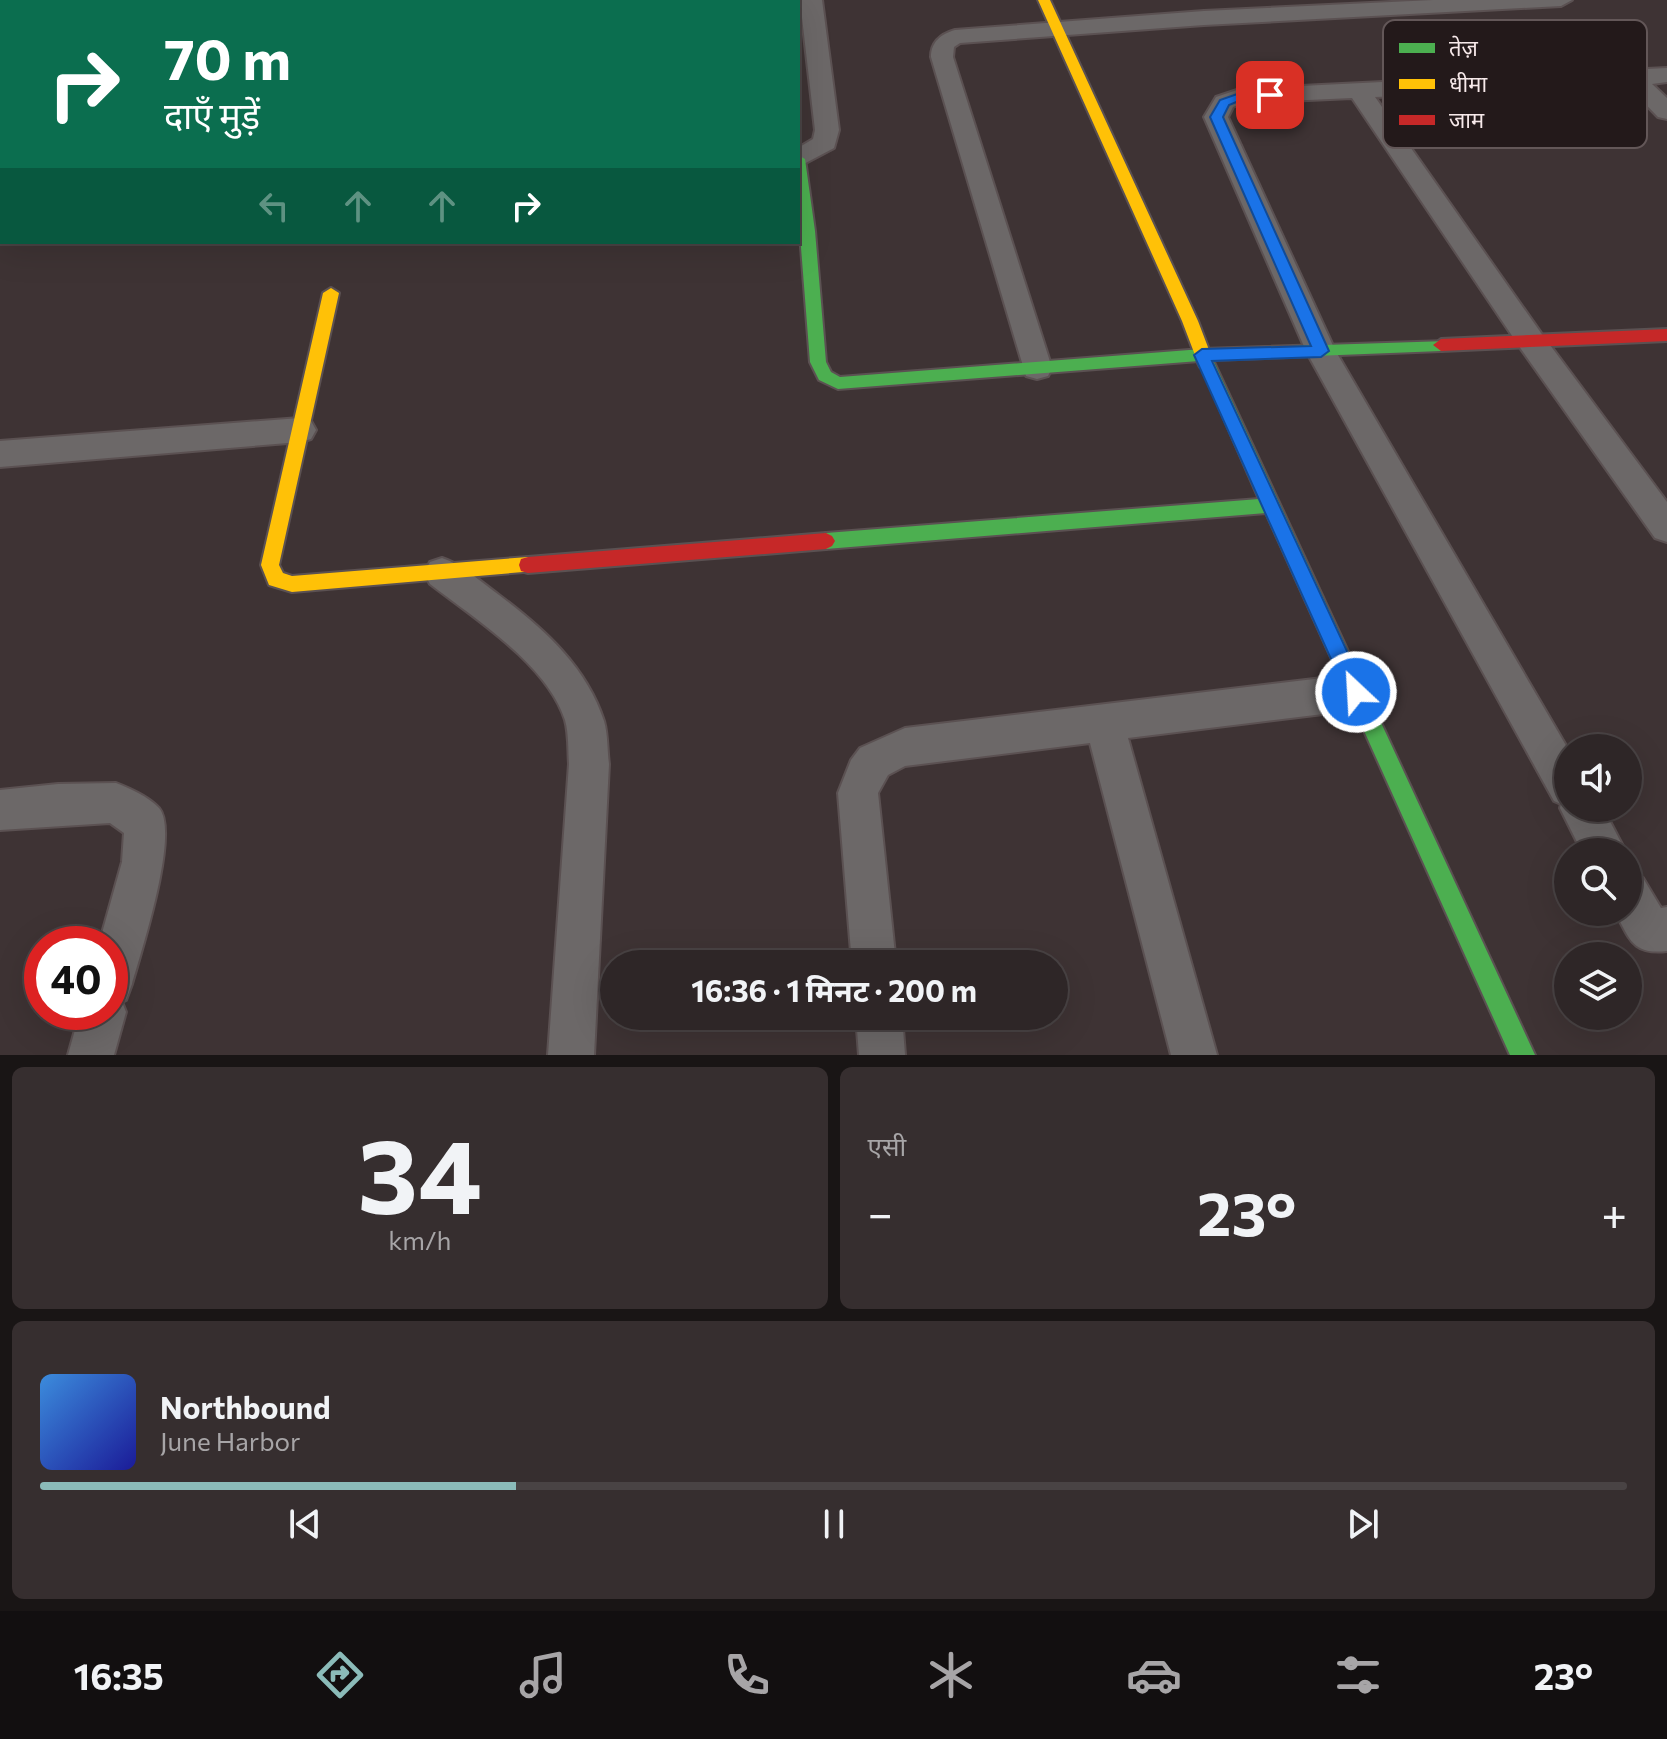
<!DOCTYPE html>
<html lang="hi">
<meta charset="utf-8">
<style>
:root{--surface:#2e2627;--page:#362e2f;--text:#f1f3f6;--muted:#a7a5a7;--line:#494344;--accent:#8bbbb9}
body{margin:0;font-family:Commissioner,"Noto Sans Devanagari",sans-serif;background:var(--page);color:var(--text);height:100vh;display:flex;flex-direction:column;font-size:30px;white-space:nowrap}
*{box-sizing:border-box;margin:0}
p{font-size:26px;color:var(--muted)}
.icon{flex:none;width:44px;height:44px;fill:none;stroke:currentColor;stroke-width:2;stroke-linecap:round;stroke-linejoin:round}
.map{position:relative;height:1055px;overflow:hidden}
.details{display:flex;flex-direction:column;gap:12px;padding:12px;background:#191515;flex:1}
.details>*{flex:none}
.hud{position:absolute;left:0px;top:0px;width:800px;height:244px;box-shadow:0 8px 32px #0002,0 0 0 2px var(--line);background:#0b6e4f;color:#fff;overflow:hidden}
.buttons{position:absolute;left:1554px;top:734px;display:grid;gap:16px}
.buttons a{display:grid;place-items:center;width:88px;height:88px;border-radius:50%;background:var(--surface);box-shadow:0 8px 32px #0002,0 0 0 2px var(--line);font-size:40px}
.speed{position:absolute;left:24px;top:926px;display:flex;gap:16px;font-size:40px;font-weight:700;text-align:center}
.speed>*{display:grid;place-content:center;width:104px;height:104px;border-radius:50%;background:var(--surface);box-shadow:0 8px 32px #0002,0 0 0 2px var(--line);line-height:1}
.speed .limit{border:12px solid #d22;background:#fff;color:#111}
.pin{position:absolute;display:grid;place-items:center;width:68px;height:68px;color:#fff;margin:-34px;border-radius:16px;box-shadow:0 4px 12px #0006}
.me{position:absolute;width:88px;margin:-44px;rotate:335deg;stroke-linejoin:round;filter:drop-shadow(0 0 6px #0008)}
.turn{display:flex;align-items:center;gap:28px;height:168px;padding:0 32px;font-size:36px}
.turn .icon{width:104px;height:104px;stroke-width:2.5}
.turn b{display:block;font-size:56px;line-height:68px}
.lanes{display:flex;align-items:center;height:76px;padding:0 32px;background:#0003;justify-content:center;gap:40px;direction:ltr}
.lanes .off{opacity:.35}
.big{font-size:60px;font-weight:700;line-height:1.1}
.details .tile{flex:1;display:flex;flex-direction:column;justify-content:center;gap:12px;min-width:0;padding:0 28px;border-radius:12px;background:var(--page)}
.details .dial{align-items:center;gap:0}
.dial b{font-size:104px;line-height:1}
.song{display:flex;align-items:center;gap:24px}
.cover{width:96px;height:96px;border-radius:12px;background:linear-gradient(135deg,hsl(210 70% 55%),hsl(240 70% 35%))}
.played{height:8px;border-radius:4px;background:linear-gradient(90deg,var(--accent) 30%,var(--line) 30%)}
.keys{display:flex;justify-content:space-around;direction:ltr}
.heat{display:flex;justify-content:space-between;align-items:center;font-size:44px;direction:ltr}
.details .tiles{flex:1;display:grid;gap:12px;grid-template-columns:1fr 1fr}
.tile:last-child{grid-column:span 2}
.trip{position:absolute;left:600px;top:950px;width:468px;height:80px;border-radius:40px;background:var(--surface);box-shadow:0 8px 32px #0002,0 0 0 2px var(--line);font-weight:700;line-height:80px;text-align:center}
.tab-bar{display:flex;height:128px;justify-content:space-around;align-items:center;background:#120f10;color:var(--muted)}
.tab-bar .icon{width:56px;height:56px}
.tab-bar .active{color:var(--accent)}
.tab-bar b{font-size:36px;color:var(--text)}
.map>svg:first-child{display:block}
</style>
<div class="map">
<svg width="1667" height="1055" viewBox="0 0 1667 1055">
<rect width="100%" height="100%" fill="#3e3334"/>
<g fill="none" stroke-linecap="round" stroke-linejoin="round">
<g stroke="#5b5152" stroke-width="4">
<path id="street" d="M0 0 10 2H2L0 13Z
M56 0H104L54 2Z
M218 0H240L217 2Z
M418 0H440L417 2Z
M688 0H710L687 2Z
M800 0H822L839 130 834 148 798 167V148L813 139 815 130Z
M1433 0H1572L1561 6 1204 25 960 43 954 47 953 57 1052 368 1048 376 1037 379 1026 376 931 57C931 42 941 34 955 30L1204 11Z
M1667 68V82L1652 84 1667 98V119L1658 117 1628 86 1375 97 1541 333 1667 502V542L1655 538 1521 349 1352 98 1243 103 1233 107 1228 117 1335 350 1568 749V808H1603L1626 852H1582L1560 808 1561 804 1554 801 1306 351 1204 117 1216 97 1240 89Z
M0 221H2V239H0Z
M300 418 311 421 316 430 311 439 300 442 0 467V441Z
M442 558C463 565 481 582 499 595 544 629 586 666 604 721 608 735 607 750 609 764L594 1055H548L569 764C568 750 569 734 565 720 547 664 474 618 430 584L424 573 430 562Z
M1356 674 1369 679 1375 692 1369 705 1356 710 1128 738 1217 1055H1171L1090 743 905 766 888 775 878 793 896 964H852L838 793 851 760 860 748 905 728Z
M116 783C129 788 149 797 159 808 180 832 141 952 132 984L126 1000 122 1002 126 1012 114 1055H68L80 1012H110V944H99L122 862 124 833 110 823 0 830V790L58 784Z
M1628 872 1643 878 1661 908 1667 907V951C1632 955 1630 939 1615 912H1628Z
M856 1016H902L905 1055H859Z"/>
</g>
<g stroke="#5b5152" stroke-width="4">
<path id="fast" d="M798 155 805 159 815 231 826 362 831 372 840 377 1202 349 1447 341 1449 345 1447 349 1441 351 1213 360 1535 1055H1510L1266 513 826 549 820 546 817 541 820 536 826 533 1259 499 1199 361 838 389 819 380 810 362 798 209Z"/>
</g>
<g stroke="#5b5152" stroke-width="4">
<path id="slow" d="M1038 0H1050L1198 321 1214 363 1212 367H1200L1198 363 1182 321Z
M331 288 339 293 279 565 283 573 292 576 528 557 535 559 537 565 535 571 292 592 269 585 261 565 323 293Z"/>
</g>
<g stroke="#5b5152" stroke-width="4">
<path id="jam" d="M1667 329V341L1441 351 1433 345 1441 339Z
M826 533 832 536 835 541 832 546 826 549 528 573 521 571 519 565 521 559 528 557Z"/>
</g>
<use href="#street" fill="#6c6868" fill-rule="evenodd"/>
<use href="#fast" fill="#4caf50" fill-rule="evenodd"/>
<use href="#slow" fill="#ffc107" fill-rule="evenodd"/>
<use href="#jam" fill="#c62828" fill-rule="evenodd"/>
</g>
<path fill="#1a73e8" stroke="#114b97" stroke-width="2" d="M1270 91 1274 92V98L1241 100 1229 105 1223 117 1329 351 1321 357 1212 361 1366 692 1363 699 1356 701 1349 699 1194 355 1202 349 1311 346 1210 117 1220 100 1240 93Z"/>
<rect x="1383" y="20" width="264" height="128" rx="12" fill="#23191a" stroke="#635758" stroke-width="2"/>
<rect x="1399" y="43" width="36" height="10" fill="#4caf50"/>
<rect x="1399" y="79" width="36" height="10" fill="#ffc107"/>
<rect x="1399" y="115" width="36" height="10" fill="#c62828"/>
<g font-size="22" fill="#f7e9ea">
<text x="1449" y="56">तेज़</text>
<text x="1449" y="92">धीमा</text>
<text x="1449" y="128">जाम</text>
</g>
</svg>
<div class="buttons">
<a><svg class="icon" aria-label="sound" viewBox="0 0 24 24"><path d="M4 9h4l5-4v14l-5-4H4zM17 9q2 3 0 6"/></svg></a>
<a><svg class="icon" aria-label="search" viewBox="0 0 24 24"><circle cx="10" cy="10" r="6"/><path d="M15 15l6 6"/></svg></a>
<a><svg class="icon" aria-label="layers" viewBox="0 0 24 24"><path d="M12 4l9 5-9 5-9-5zM3 14l9 5 9-5"/></svg></a>
</div>
<div class="speed"><div class="limit">40</div></div>
<div class="pin" style="left:1270px;top:95px;background:#d93025"><svg class="icon" aria-label="arrive" viewBox="0 0 24 24"><path d="M6 21V4h12l-3 4 3 4H6"/></svg></div>
<svg class="me" style="left:1356px;top:692px" viewBox="-20 -20 40 40"><circle r="17" fill="#1a73e8" stroke="#fff" stroke-width="3"/><path d="M0-11L8 9 0 5-8 9z" fill="#fff"/></svg>
<div class="trip">16:36 · 1 मिनट · 200 m</div>
<div class="hud">
<div class="turn"><svg class="icon" aria-label="right" viewBox="0 0 24 24"><path d="M7 20v-9h11M14 6l5 5-5 5"/></svg><div><b>70 m</b>दाएँ मुड़ें</div></div>
<div class="lanes"><svg class="icon off" aria-label="left" viewBox="0 0 24 24"><path d="M17 20v-9H6M10 6l-5 5 5 5"/></svg><svg class="icon off" aria-label="ahead" viewBox="0 0 24 24"><path d="M12 20V5M6 11l6-6 6 6"/></svg><svg class="icon off" aria-label="ahead" viewBox="0 0 24 24"><path d="M12 20V5M6 11l6-6 6 6"/></svg><svg class="icon" aria-label="right" viewBox="0 0 24 24"><path d="M7 20v-9h11M14 6l5 5-5 5"/></svg></div>
</div>
</div>
<section class="details">
<div class="tiles">
<div class="tile dial"><b>34</b><p>km/h</p></div>
<div class="tile"><p>एसी</p>
<div class="heat"><a>−</a><b class="big">23°</b><a>+</a></div>
</div>
<div class="tile">
<div class="song"><i class="cover"></i><div><b>Northbound</b><p>June Harbor</p></div></div>
<div class="played"></div>
<div class="keys"><svg class="icon" aria-label="previous" viewBox="0 0 24 24"><path d="M18 5L8 12l10 7zM5 5v14"/></svg><svg class="icon" aria-label="pause" viewBox="0 0 24 24"><path d="M8 5v14M16 5v14"/></svg><svg class="icon" aria-label="next" viewBox="0 0 24 24"><path d="M6 5l10 7-10 7zM19 5v14"/></svg></div>
</div>
</div>
</section>
<nav class="tab-bar">
<b>16:35</b>
<svg class="icon active" aria-label="directions" viewBox="0 0 24 24"><path d="M12 3l9 9-9 9-9-9zM9 14v-3h6M13 9l2 2-2 2"/></svg>
<svg class="icon" aria-label="music" viewBox="0 0 24 24"><path d="M9 18V5l10-2v13"/><circle cx="6" cy="18" r="3"/><circle cx="16" cy="16" r="3"/></svg>
<svg class="icon" aria-label="phone" viewBox="0 0 24 24"><path d="M5 4h4l2 5-3 2q2 4 5 5l2-3 5 2v4C11 20 4 13 5 4z"/></svg>
<svg class="icon" aria-label="climate" viewBox="0 0 24 24"><path d="M12 3v18M4 7l16 10M4 17L20 7"/></svg>
<svg class="icon" aria-label="car" viewBox="0 0 24 24"><path d="M5 17H2v-5l4-1 3-4h7l3 4 3 1v5h-3M9 17h6M6 11h13"/><circle cx="7" cy="17" r="2"/><circle cx="17" cy="17" r="2"/></svg>
<svg class="icon" aria-label="filters" viewBox="0 0 24 24"><path d="M4 7h16M4 17h16"/><circle cx="9" cy="7" r="2"/><circle cx="15" cy="17" r="2"/></svg>
<b>23°</b>
</nav>
